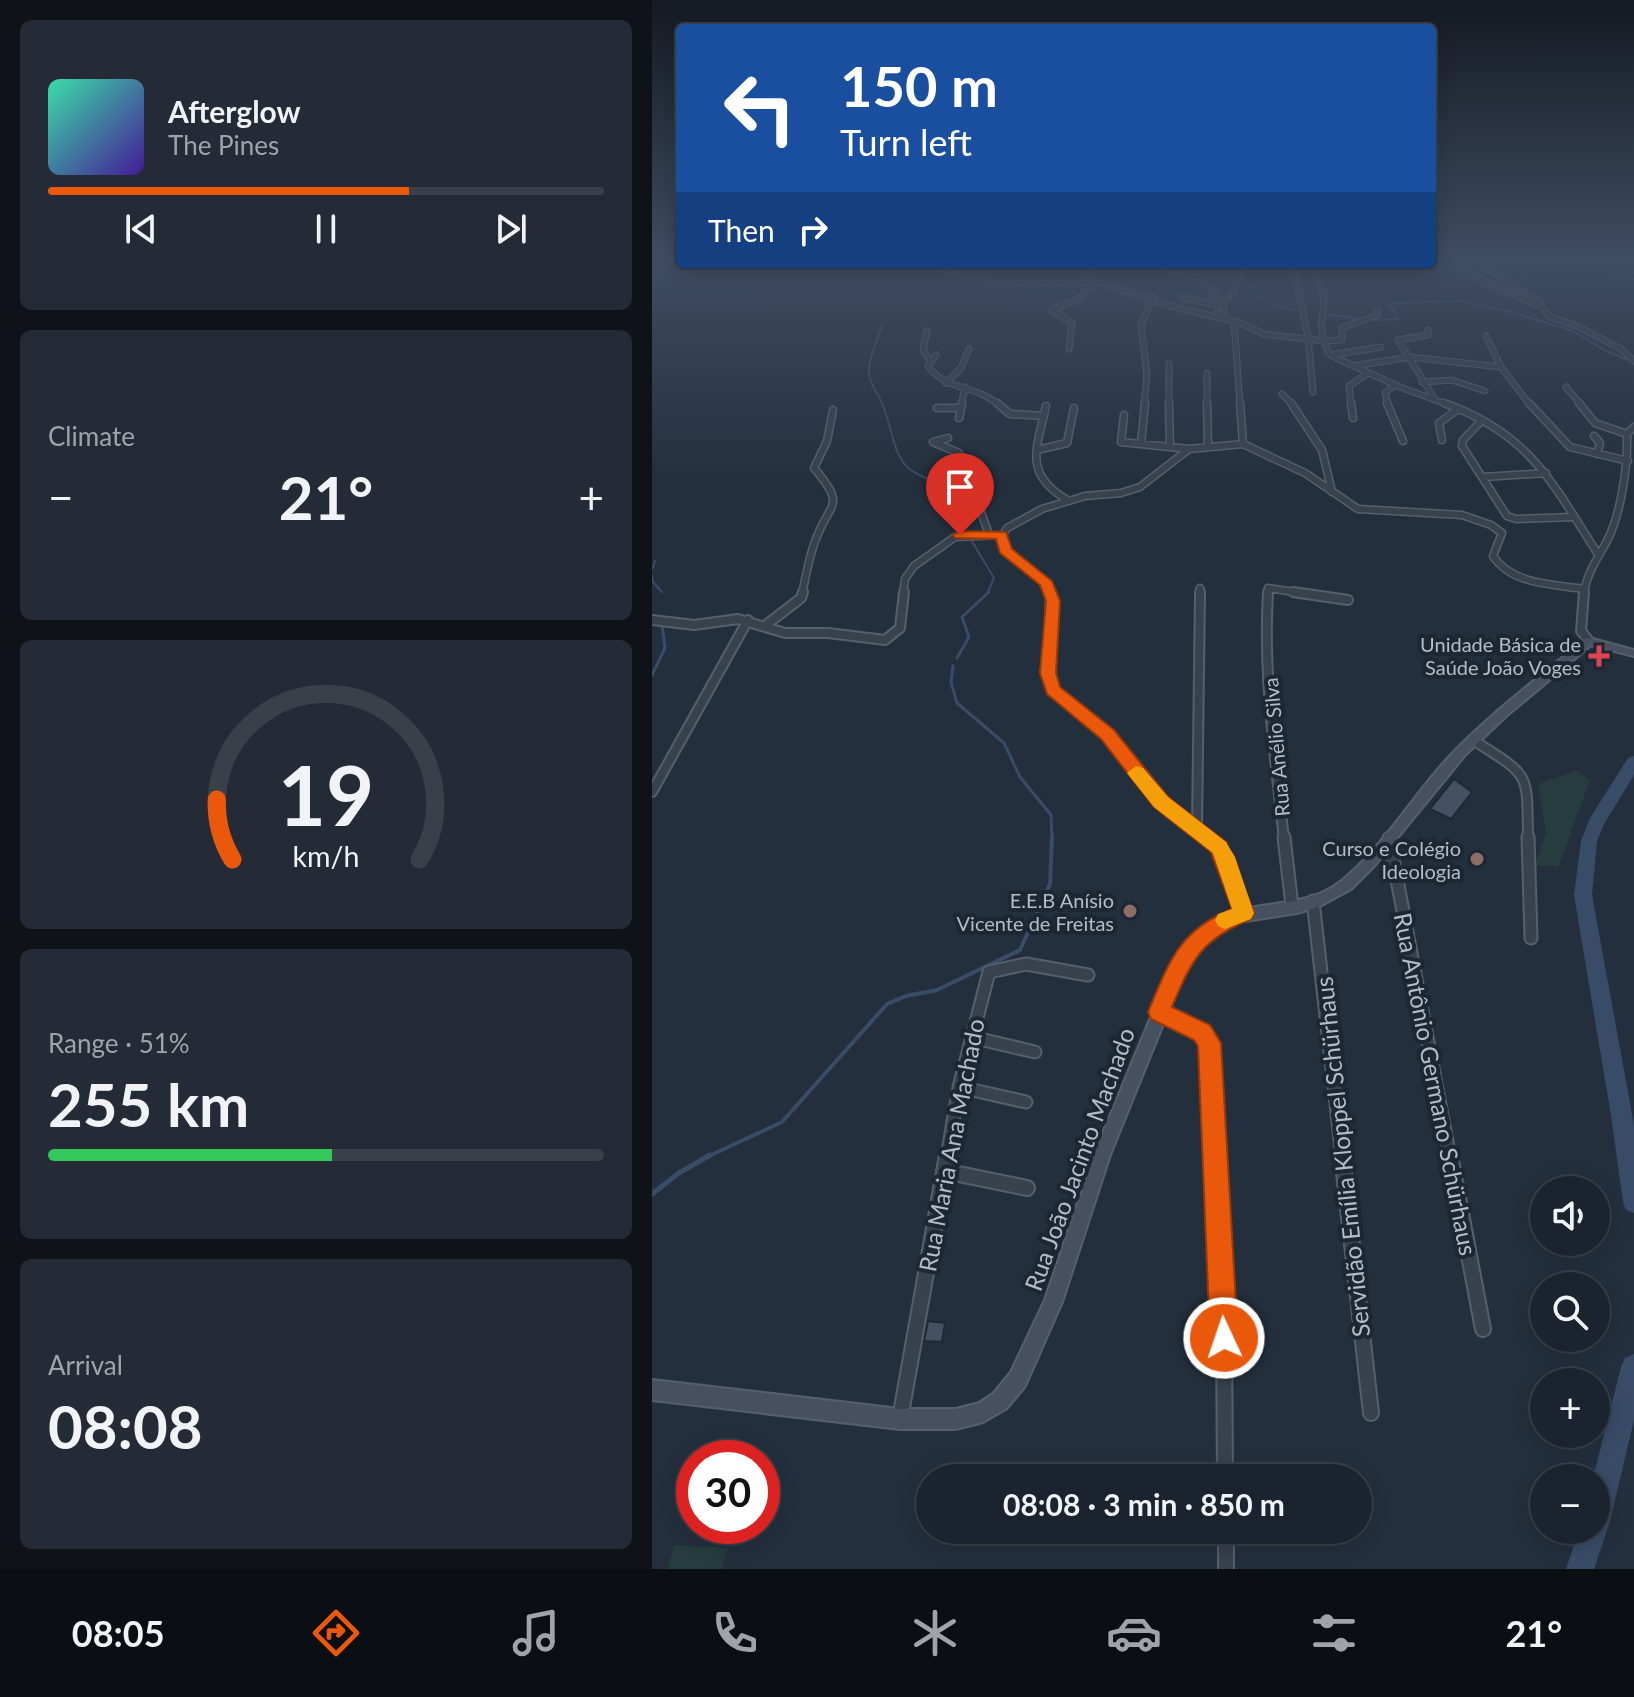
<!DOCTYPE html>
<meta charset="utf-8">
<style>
:root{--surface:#1b232e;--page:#242b36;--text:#f1f3f6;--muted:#a0a4aa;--line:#39404a;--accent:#ea580c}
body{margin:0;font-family:Lato,sans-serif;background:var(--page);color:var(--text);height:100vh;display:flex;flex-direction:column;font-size:30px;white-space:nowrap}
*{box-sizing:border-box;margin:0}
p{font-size:26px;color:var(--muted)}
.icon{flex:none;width:44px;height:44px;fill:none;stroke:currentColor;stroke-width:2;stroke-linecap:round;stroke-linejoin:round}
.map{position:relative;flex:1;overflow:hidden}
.drawer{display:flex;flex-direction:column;gap:20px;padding:20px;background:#0f1319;width:652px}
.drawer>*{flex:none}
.guide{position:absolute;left:24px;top:24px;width:760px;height:244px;border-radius:8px;box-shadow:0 4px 20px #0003,0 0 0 2px var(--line);background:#1a4fa0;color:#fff;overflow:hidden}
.buttons{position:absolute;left:878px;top:1176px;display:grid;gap:16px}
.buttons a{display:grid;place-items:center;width:80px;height:80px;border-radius:50%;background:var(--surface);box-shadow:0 4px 20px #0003,0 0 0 2px var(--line);font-size:40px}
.speed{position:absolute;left:24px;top:1440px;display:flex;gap:16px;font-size:40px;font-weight:700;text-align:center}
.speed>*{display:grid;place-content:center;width:104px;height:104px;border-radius:50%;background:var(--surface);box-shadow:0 4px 20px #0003,0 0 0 2px var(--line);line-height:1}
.speed .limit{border:12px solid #d22;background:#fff;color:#111}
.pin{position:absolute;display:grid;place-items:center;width:68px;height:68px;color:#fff;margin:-82px -34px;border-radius:50% 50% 50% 0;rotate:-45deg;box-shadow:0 0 8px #0007}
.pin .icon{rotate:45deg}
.me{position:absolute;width:88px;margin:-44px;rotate:357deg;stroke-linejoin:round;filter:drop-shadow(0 0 6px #0008)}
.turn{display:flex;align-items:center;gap:28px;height:168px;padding:0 32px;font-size:36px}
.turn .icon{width:104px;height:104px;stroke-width:2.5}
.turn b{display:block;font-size:56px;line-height:68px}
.then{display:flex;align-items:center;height:76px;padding:0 32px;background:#0003;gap:16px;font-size:30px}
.big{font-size:60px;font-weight:700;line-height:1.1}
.drawer .card{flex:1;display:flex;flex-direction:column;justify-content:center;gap:12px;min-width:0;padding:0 28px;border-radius:12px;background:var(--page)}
.drawer .dial{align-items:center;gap:0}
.dial svg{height:208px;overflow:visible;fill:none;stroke:var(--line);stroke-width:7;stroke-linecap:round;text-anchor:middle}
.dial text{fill:var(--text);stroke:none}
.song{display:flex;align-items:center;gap:24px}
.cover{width:96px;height:96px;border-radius:12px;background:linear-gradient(135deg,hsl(160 70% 55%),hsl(260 70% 35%))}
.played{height:8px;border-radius:4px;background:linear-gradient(90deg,var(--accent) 65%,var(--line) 65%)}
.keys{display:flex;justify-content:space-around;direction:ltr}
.heat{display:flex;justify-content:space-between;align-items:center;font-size:44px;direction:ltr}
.charge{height:12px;border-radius:6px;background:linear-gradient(90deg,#34c759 51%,var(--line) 0)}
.trip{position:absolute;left:264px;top:1464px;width:456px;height:80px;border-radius:40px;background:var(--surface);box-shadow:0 4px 20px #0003,0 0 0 2px var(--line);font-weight:700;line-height:80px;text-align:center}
.tab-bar{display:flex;height:128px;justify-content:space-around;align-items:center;background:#0b0e12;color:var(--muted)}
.tab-bar .icon{width:56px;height:56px}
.tab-bar .active{color:var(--accent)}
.tab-bar b{font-size:36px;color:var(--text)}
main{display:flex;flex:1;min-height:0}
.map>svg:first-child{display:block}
</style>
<main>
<section class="drawer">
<div class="card">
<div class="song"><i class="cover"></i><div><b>Afterglow</b><p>The Pines</p></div></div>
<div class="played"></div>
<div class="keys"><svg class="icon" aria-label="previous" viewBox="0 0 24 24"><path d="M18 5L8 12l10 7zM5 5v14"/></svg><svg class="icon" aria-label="pause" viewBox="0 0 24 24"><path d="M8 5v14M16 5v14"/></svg><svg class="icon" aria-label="next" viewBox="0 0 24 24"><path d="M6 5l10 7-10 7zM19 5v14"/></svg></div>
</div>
<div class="card"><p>Climate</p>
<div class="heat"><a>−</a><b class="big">21°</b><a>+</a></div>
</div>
<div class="card dial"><svg viewBox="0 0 100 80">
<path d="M14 69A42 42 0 1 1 86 69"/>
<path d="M14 69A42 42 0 0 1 8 46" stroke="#ea580c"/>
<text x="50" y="56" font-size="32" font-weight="700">19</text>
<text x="50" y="72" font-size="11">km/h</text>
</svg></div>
<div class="card"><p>Range · 51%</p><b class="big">255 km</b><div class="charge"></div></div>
<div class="card"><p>Arrival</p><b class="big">08:08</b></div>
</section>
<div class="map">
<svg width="982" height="1569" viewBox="0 0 982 1569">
<rect width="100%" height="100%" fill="#242f3e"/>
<path fill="#263c3f" d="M924 771 938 780 907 866H883L894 832 886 784Z
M22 1545 76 1548 70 1569H15Z"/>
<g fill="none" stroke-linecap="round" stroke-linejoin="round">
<path stroke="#394c67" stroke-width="2" d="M924 259 982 280
M450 264 576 279
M589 279 603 289 606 298 640 310
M673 314 709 319
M717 320 747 319 737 303 809 301 856 311 921 331 954 351 979 361
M230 325C226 340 216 358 217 374 218 385 226 393 230 403 248 449 237 472 295 484
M318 538 342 578 335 594
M0 570 3 561
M0 575 1 582 10 592"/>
<path stroke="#394c67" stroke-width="3" d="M305 658 317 637 310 617 337 592
M301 666 299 682 305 703 352 743 368 777 399 815 400 839
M0 675 13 648 10 625"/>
<path stroke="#394c67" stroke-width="4" d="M55 1157 130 1122 235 1004 254 996 285 990 368 950 398 884 400 837"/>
<path stroke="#394c67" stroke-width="5" d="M0 1194 27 1173 58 1155"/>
<path fill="#394c67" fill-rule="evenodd" d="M982 756V775L952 824 945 841 940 895 982 1125V1213L974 1210 971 1202 959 1115 922 895 929 841 938 818 976 758Z
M982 1354V1420L958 1521 942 1569H914L927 1530H944V1478H941L969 1367 973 1358Z"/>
</g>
<path fill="#455162" stroke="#1f2835" stroke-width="2" d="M802 779 820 792 799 819 778 809Z
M276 1321 293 1323 290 1342 272 1341Z"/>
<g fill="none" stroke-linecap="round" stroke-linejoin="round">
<g stroke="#565f6c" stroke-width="7">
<path id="minor-far4" d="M819 259 887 301
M780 261 805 266 823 278 889 306 898 317 925 326 969 349 982 361
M275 264 340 284 449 283 525 308 586 322 612 334 672 341 676 352 684 358 748 387 797 405
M641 265 656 337 661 392
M538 279C557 285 565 288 566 309
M665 279C680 305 664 316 672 341L690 340V328L725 315 726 311
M438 282 439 264
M0 283 19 259
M531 298 566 305
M573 318 571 302 581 292 591 264
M582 321 588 405
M776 330V335L746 340 782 398
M275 331 271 350 278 361
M834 336 849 367 878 405
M417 349 420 323 400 310 428 298 436 288 445 286
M284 355 276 366C295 392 321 383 347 405
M679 355 729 347
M517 364V405
M702 366 757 357 849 367
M555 373V405
M770 382 800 380 833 391
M294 383 309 368 317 349
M914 387 929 405
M630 394 641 405
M309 405 313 387
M492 405 495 375 489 325 501 298
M699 405 697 386 716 373
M736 405 733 393 743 385"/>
</g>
<g stroke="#565f6c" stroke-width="9">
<path id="minor-far3" d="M345 403 358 414 392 416
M517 403 518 447
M555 403 556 445
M588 403 591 444
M639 403 670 450 680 492
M699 403 701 418
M735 403 751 441
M792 403C878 434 899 481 946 554
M877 403 918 447 976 461
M927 403 943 423 975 434
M394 406C384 451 371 474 417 501
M285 408H309
M472 415 469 442 537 449
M307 418 310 403
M830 420 811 440 810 446 855 516 864 519 920 517
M942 436 948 443 945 454
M296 438 281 442 307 453 337 534
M790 440 787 423 806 409
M489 444 493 403
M385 450 415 443 422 408
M831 477 894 473
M150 594C154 576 157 556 164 539 178 501 195 507 162 468L175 441 181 410
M251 594 253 579 262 566 303 537 349 535
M399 594C391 570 360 563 348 540L355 528 390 509 433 496 469 493 488 487 537 449 591 444 653 473 706 509 810 515 839 525 850 533 841 556C860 585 901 584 932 589
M548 594V588
M616 594V588L655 594
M932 594C934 575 945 559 954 543 969 515 976 466 975 434L982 427"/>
</g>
<g stroke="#565f6c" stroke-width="12">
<path id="minor-far2" d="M399 592 396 673 401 690 455 735 509 802 555 839
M616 592C611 674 623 757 632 839
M641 592 696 600
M932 592 929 631 937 641
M0 620 42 625 86 619 133 633H176L233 640 248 628 252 592
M114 625 149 598 151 592
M821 740C879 777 875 771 876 839
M0 792 96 620
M545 828 548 592"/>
</g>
<g stroke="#565f6c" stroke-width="15">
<path id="minor-far1" d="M553 837 567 848 592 913
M632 837 640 906
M876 837 879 938
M737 838 798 1157
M661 901 690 1157
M507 1012 550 1033 558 1048 563 1157
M319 1037 383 1052
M307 1087 374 1102
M295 1157 307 1087 337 972 374 964 436 975"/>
</g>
<g stroke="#565f6c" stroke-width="18">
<path id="minor" d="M563 1155 572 1338 573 1478
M690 1155 719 1413
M798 1155 831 1329
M292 1171 375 1188
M248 1419 295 1155
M574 1530V1569"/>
</g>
<g stroke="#565f6c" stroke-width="4">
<path id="secondary" d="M937 638 982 650V656L939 645 853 717 813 755 723 865 699 889 666 907 645 913 587 922 571 929 552 944 534 967 458 1155 410 1302 373 1386 355 1408 331 1422 304 1429H248L0 1400V1380L248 1409H304L327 1403 341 1394 359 1372 393 1300 442 1155 523 959C535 945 545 930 562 920 601 898 651 911 688 882 728 851 761 796 796 758 837 714 887 678 933 639Z"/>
</g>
<use href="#minor-far4" stroke="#38414e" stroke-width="5"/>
<use href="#minor-far3" stroke="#38414e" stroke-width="6"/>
<use href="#minor-far2" stroke="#38414e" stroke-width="8"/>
<use href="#minor-far1" stroke="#38414e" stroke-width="11"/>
<use href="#minor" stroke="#38414e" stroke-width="14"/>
<use href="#secondary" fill="#465061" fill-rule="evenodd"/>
</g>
<linearGradient id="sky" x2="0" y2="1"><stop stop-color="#141a22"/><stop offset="0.54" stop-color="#3f4d63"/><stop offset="1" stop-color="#3f4d63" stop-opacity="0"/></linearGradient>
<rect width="982" height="479" fill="url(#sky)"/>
<path fill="#ea580c" stroke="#983908" stroke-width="2" d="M308 531 354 532 360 549 400 581 408 601 404 673 408 687 462 730 516 797 574 842 602 913 599 919C550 939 540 959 520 1007L558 1025 569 1043 586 1338 582 1348 572 1352 562 1348 558 1338 546 1046 542 1040 499 1019 496 1012C517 962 527 930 580 909L559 852 502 807 449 739 395 694 388 673 394 601 388 585 348 553 344 539 303 538 301 535Z"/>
<path fill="#f59e0b" d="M484 766 491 768 516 797 574 842 583 857 602 913 599 919 573 929 566 926 563 920 566 914 580 909 561 853 502 807 475 773Z"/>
<path fill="#e0444e" stroke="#1d2633" stroke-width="3" d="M943 644h8v8h8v8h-8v8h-8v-8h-8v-8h8z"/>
<g fill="#8d6e63" stroke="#1d2633" stroke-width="3">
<circle cx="825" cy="859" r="8"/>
<circle cx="478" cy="911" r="8"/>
</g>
<g text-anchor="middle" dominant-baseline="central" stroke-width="8" stroke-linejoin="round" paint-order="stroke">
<g font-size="20" fill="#b4bcc9" stroke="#1d2633" text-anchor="end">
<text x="929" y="644">Unidade Básica de<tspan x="929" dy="23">Saúde João Voges</tspan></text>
<text x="809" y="848">Curso e Colégio<tspan x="809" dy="23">Ideologia</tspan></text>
<text x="462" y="900">E.E.B Anísio<tspan x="462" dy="23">Vicente de Freitas</tspan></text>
</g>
<g font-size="20" fill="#b4bcc9" stroke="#1d2633">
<text transform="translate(624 747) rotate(-95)">Rua Anélio Silva</text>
</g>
<g font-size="24" fill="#b4bcc9" stroke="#1d2633">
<text transform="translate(784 1084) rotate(79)">Rua Antônio Germano Schürhaus</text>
<text transform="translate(299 1145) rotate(-79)">Rua Maria Ana Machado</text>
<text transform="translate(690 1157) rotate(-96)">Servidão Emília Kloppel Schürhaus</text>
<text transform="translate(427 1159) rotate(-70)">Rua João Jacinto Machado</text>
</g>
</g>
</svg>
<div class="buttons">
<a><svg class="icon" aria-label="sound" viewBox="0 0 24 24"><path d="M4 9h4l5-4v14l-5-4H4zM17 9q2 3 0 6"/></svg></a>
<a><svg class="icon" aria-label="search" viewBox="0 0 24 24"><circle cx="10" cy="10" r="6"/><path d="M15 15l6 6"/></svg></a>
<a>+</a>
<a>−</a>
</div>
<div class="speed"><div class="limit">30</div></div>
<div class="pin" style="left:308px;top:535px;background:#d93025"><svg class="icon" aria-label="arrive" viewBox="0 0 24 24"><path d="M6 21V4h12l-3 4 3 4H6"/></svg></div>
<svg class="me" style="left:572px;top:1338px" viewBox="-20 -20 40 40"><circle r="17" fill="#ea580c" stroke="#fff" stroke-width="3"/><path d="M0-11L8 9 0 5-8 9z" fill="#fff"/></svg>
<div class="trip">08:08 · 3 min · 850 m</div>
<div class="guide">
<div class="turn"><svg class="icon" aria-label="left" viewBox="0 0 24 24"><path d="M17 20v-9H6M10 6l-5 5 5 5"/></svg><div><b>150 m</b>Turn left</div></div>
<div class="then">Then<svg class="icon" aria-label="right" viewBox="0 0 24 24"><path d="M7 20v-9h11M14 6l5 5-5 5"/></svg></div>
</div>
</div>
</main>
<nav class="tab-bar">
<b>08:05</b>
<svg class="icon active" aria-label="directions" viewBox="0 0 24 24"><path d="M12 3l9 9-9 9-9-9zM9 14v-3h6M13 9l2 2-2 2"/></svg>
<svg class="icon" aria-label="music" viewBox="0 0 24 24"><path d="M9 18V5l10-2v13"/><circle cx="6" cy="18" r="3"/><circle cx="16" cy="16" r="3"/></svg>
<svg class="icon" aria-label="phone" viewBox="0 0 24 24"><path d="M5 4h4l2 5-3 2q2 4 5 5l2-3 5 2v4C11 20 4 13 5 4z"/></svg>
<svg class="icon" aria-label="climate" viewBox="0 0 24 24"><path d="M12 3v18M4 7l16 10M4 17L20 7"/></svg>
<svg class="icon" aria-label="car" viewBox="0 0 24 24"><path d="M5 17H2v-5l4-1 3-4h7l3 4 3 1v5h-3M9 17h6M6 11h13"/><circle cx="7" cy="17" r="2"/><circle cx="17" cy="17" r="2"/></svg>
<svg class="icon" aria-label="filters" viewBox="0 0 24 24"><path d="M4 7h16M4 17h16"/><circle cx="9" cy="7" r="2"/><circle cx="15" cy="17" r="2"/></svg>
<b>21°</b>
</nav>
